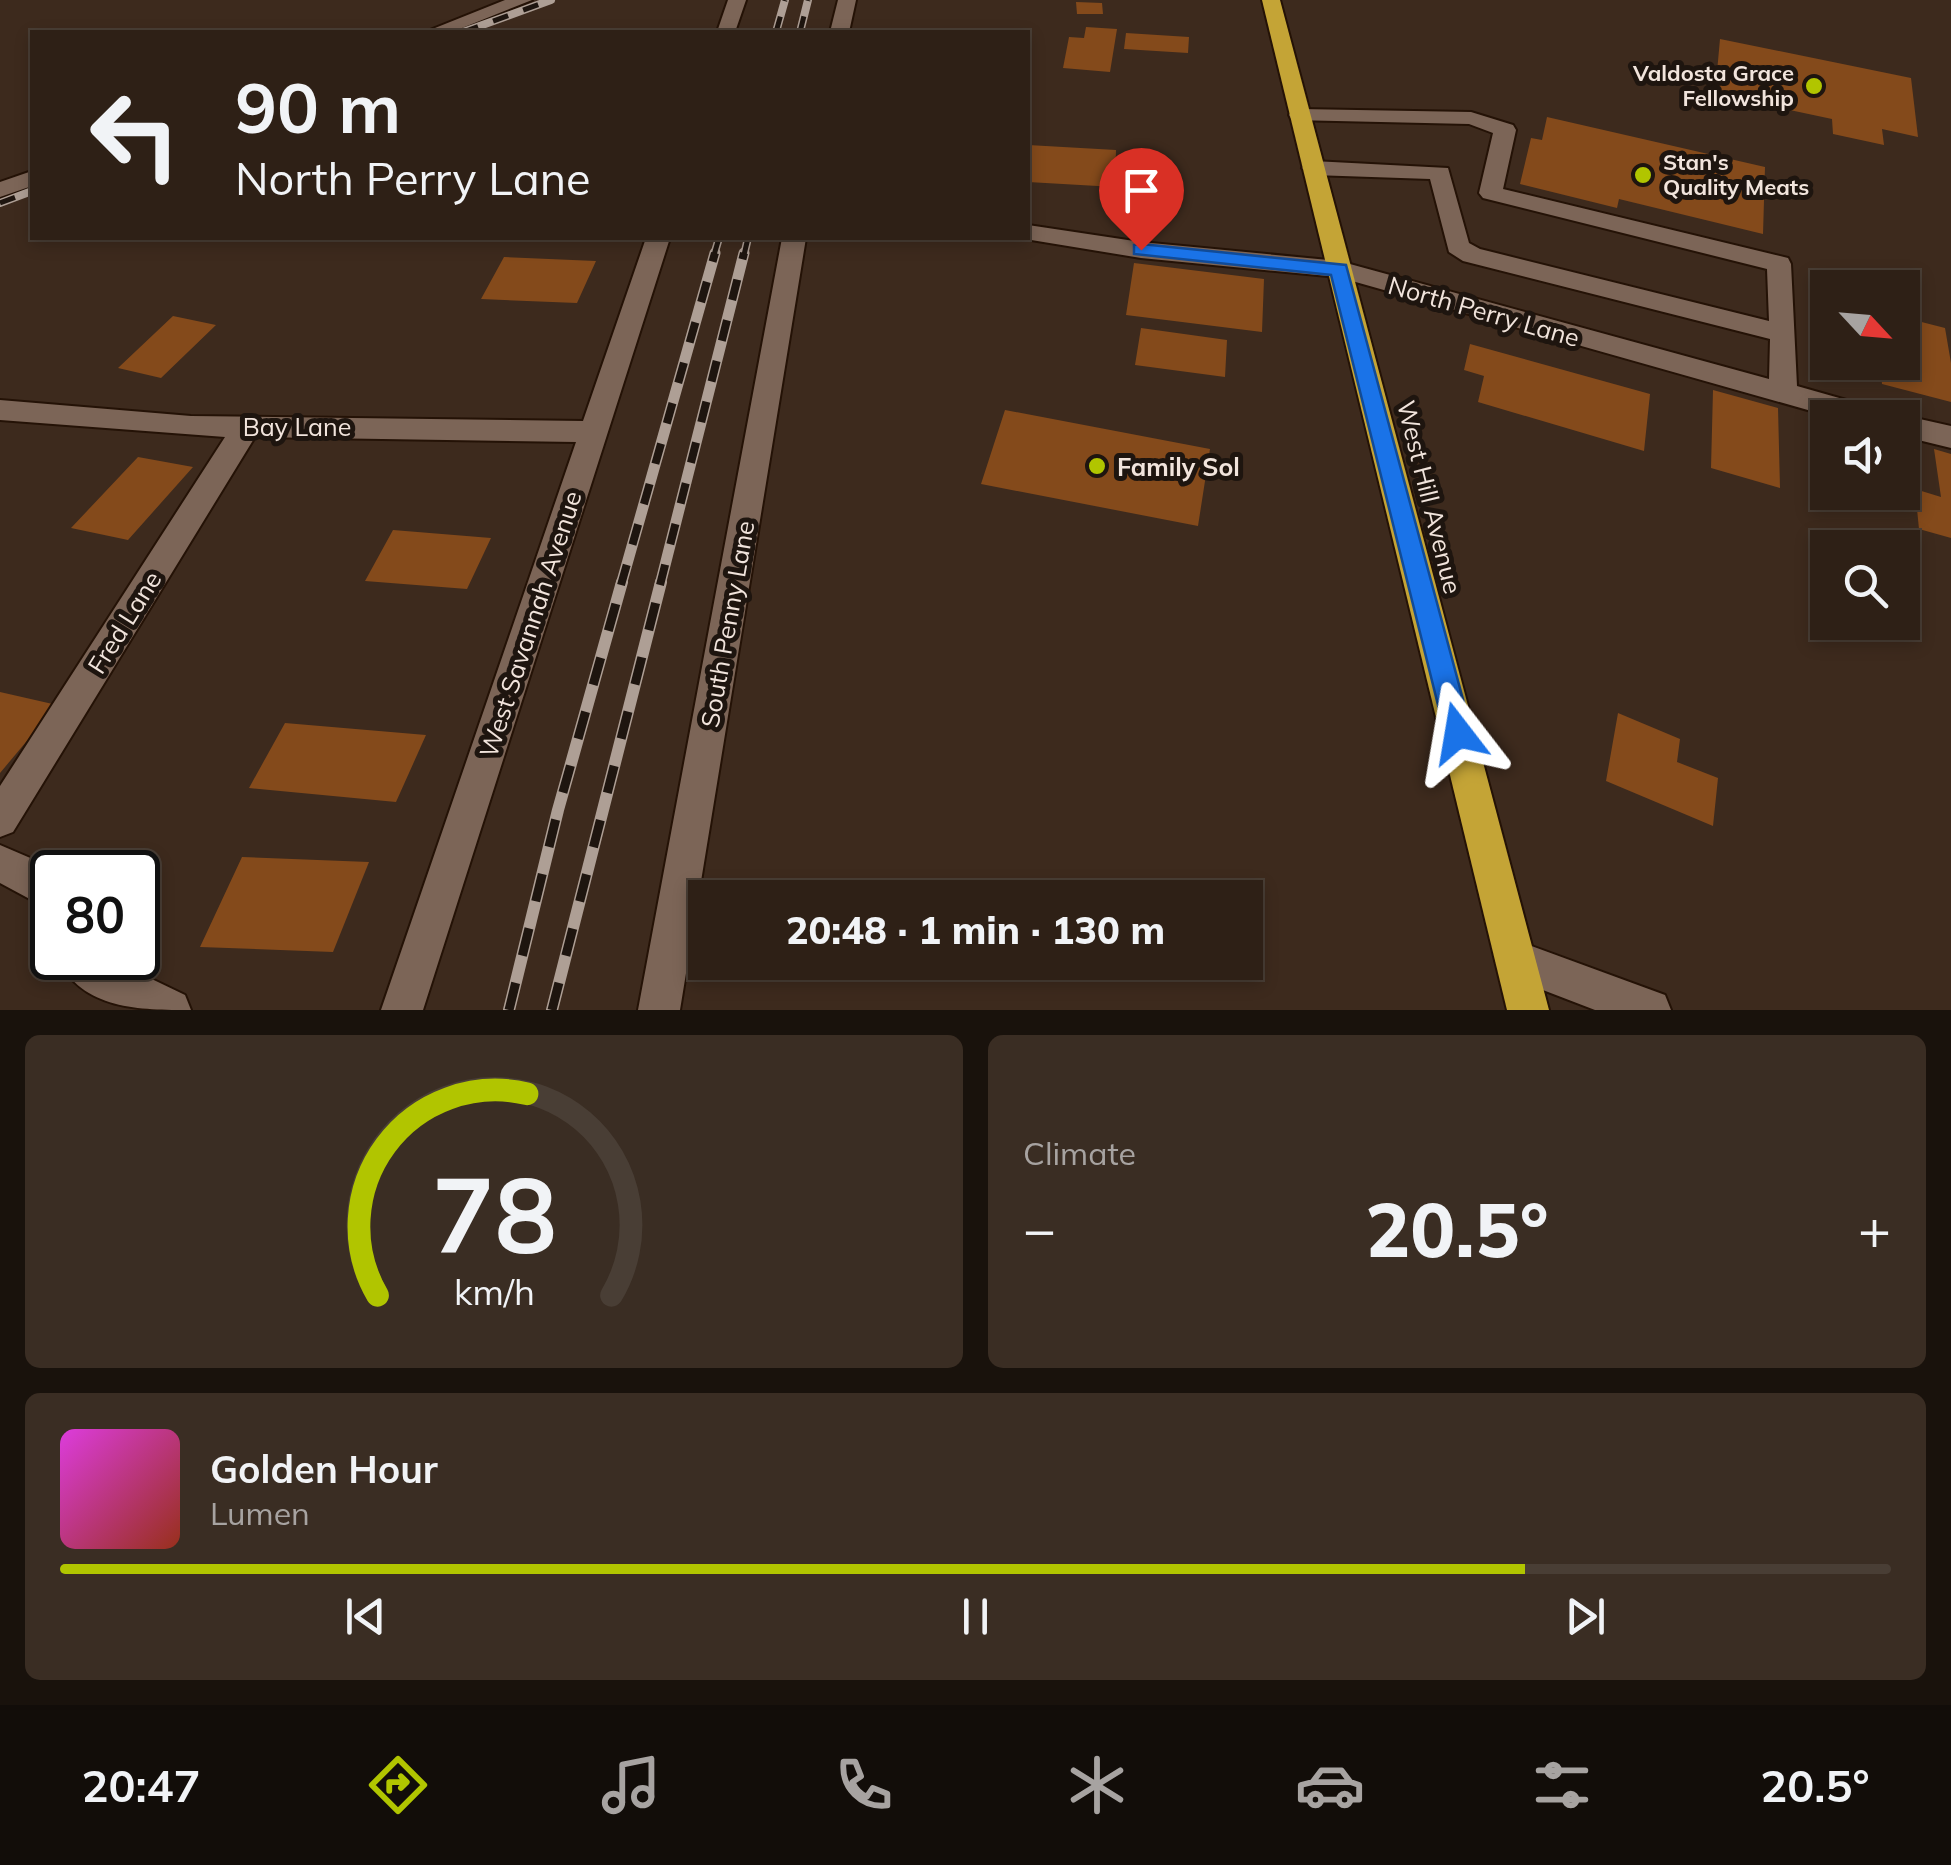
<!DOCTYPE html>
<meta charset="utf-8">
<style>
:root{--surface:#2e2016;--page:#3a2d23;--text:#f1f3f6;--muted:#a7a3a1;--line:#493e35;--accent:#b1c500}
body{margin:0;font-family:Mulish,sans-serif;background:var(--page);color:var(--text);height:100vh;display:flex;flex-direction:column;font-size:38px;white-space:nowrap}
*{box-sizing:border-box;margin:0}
p{font-size:32px;color:var(--muted)}
.icon{flex:none;width:55px;height:55px;fill:none;stroke:currentColor;stroke-width:2;stroke-linecap:round;stroke-linejoin:round}
.map{position:relative;height:1010px;overflow:hidden}
.drawer{display:flex;flex-direction:column;gap:25px;padding:25px;background:#19120c;flex:1}
.drawer>*{flex:none}
.hud{position:absolute;left:30px;top:30px;width:1000px;height:210px;border-radius:0px;box-shadow:0 5px 15px #0003,0 0 0 2px var(--line);background:#2e2016;color:var(--text);overflow:hidden}
.needle{width:65px;rotate:116deg}
.controls{position:absolute;left:1810px;top:270px;display:grid;gap:20px}
.controls a{display:grid;place-items:center;width:110px;height:110px;border-radius:0px;background:var(--surface);box-shadow:0 5px 15px #0003,0 0 0 2px var(--line);font-size:50px}
.speed{position:absolute;left:30px;top:850px;display:flex;gap:20px;font-size:50px;font-weight:700;text-align:center}
.speed>*{display:grid;place-content:center;width:130px;height:130px;border-radius:50%;background:var(--surface);box-shadow:0 5px 15px #0003,0 0 0 2px var(--line);line-height:1}
.speed .limit{border:5px solid #111;border-radius:15px;background:#fff;color:#111}
.pin{position:absolute;display:grid;place-items:center;width:85px;height:85px;color:#fff;margin:-102px -42px;border-radius:50% 50% 50% 0;rotate:-45deg;box-shadow:0 0 10px #0007}
.pin .icon{rotate:45deg}
.me{position:absolute;width:110px;margin:-55px;rotate:346deg;stroke-linejoin:round;filter:drop-shadow(0 0 8px #0008)}
.turn{display:flex;align-items:center;gap:35px;height:210px;padding:0 40px;font-size:45px}
.turn .icon{width:130px;height:130px;stroke-width:2.5}
.turn b{display:block;font-size:70px;line-height:85px}
.big{font-size:75px;font-weight:800;line-height:1.1}
.drawer .card{flex:1;display:flex;flex-direction:column;justify-content:center;gap:15px;min-width:0;padding:0 35px;border-radius:15px;background:var(--page)}
.drawer .dial{align-items:center;gap:0}
.dial svg{height:260px;overflow:visible;fill:none;stroke:var(--line);stroke-width:7;stroke-linecap:round;text-anchor:middle}
.dial text{fill:var(--text);stroke:none}
.song{display:flex;align-items:center;gap:30px}
.cover{width:120px;height:120px;border-radius:15px;background:linear-gradient(135deg,hsl(300 70% 55%),hsl(10 70% 35%))}
.played{height:10px;border-radius:5px;background:linear-gradient(90deg,var(--accent) 80%,var(--line) 80%)}
.keys{display:flex;justify-content:space-around;direction:ltr}
.heat{display:flex;justify-content:space-between;align-items:center;font-size:55px;direction:ltr}
.drawer .tiles{flex:1;display:grid;gap:25px;grid-template-columns:1fr 1fr}
.card:last-child{grid-column:span 2}
.trip{position:absolute;left:688px;top:880px;width:575px;height:100px;border-radius:0px;background:var(--surface);box-shadow:0 5px 15px #0003,0 0 0 2px var(--line);font-weight:800;line-height:100px;text-align:center}
.tab-bar{display:flex;height:160px;justify-content:space-around;align-items:center;background:#120d09;color:var(--muted)}
.tab-bar .icon{width:70px;height:70px}
.tab-bar .selected{color:var(--accent)}
.tab-bar b{font-size:45px;color:var(--text)}
.map>svg:first-child{display:block}
</style>
<div class="map">
<svg width="1951" height="1010" viewBox="0 0 1951 1010">
<rect width="100%" height="100%" fill="#3d2a1d"/>
<path fill="#844a1b" d="M1076 2 1102 3 1103 14H1077Z
M1086 27 1117 29 1110 72 1063 68 1069 37 1084 38Z
M1126 33 1189 37 1188 53 1124 49Z
M1720 39 1911 78 1918 137 1882 129 1884 145 1833 134 1832 119 1715 94Z
M1547 117 1765 167 1763 234 1619 199 1617 208 1520 184 1531 138 1542 140Z
M1028 145 1116 150 1115 187 1028 182Z
M504 257 596 261 577 303 481 299Z
M1134 263 1264 279 1262 332 1126 315Z
M173 316 216 325 161 378 118 368Z
M1902 317 1945 328 1951 363V402L1882 384 1880 362H1902Z
M1141 328 1227 340 1225 377 1135 365Z
M1470 344 1650 394 1644 451 1478 402 1484 376 1464 370Z
M1713 390 1778 408 1780 488 1711 468Z
M1005 410 1210 449 1198 526 981 484Z
M1934 449 1951 454V538L1919 529 1915 489 1941 497Z
M138 457 193 467 128 540 71 528Z
M393 530 491 538 467 589 365 581Z
M0 692 57 705 0 773Z
M1618 713 1680 739 1677 762 1718 778 1713 826 1606 781Z
M285 723 426 735 396 802 249 788Z
M242 857 369 862 333 952 200 947Z"/>
<g fill="none" stroke-linecap="round" stroke-linejoin="round">
<g stroke="#241206" stroke-width="4">
<path id="minor" d="M505 0H532L452 32H425Z
M728 0H746L735 32H717Z
M838 0H856L849 32H830Z
M1300 109 1471 112 1513 125 1516 130 1503 189 1788 258 1791 264 1797 386 1885 411 1889 418H1836L1338 277 1141 258 1019 238H1028V225L1141 242 1339 261 1769 379 1770 339 1463 261 1449 252 1430 179 1313 175 1302 168 1313 161 1448 168 1469 243 1480 249 1769 321 1767 269 1483 198 1479 193 1493 133 1469 124 1292 120 1289 115 1292 110Z
M32 171V186L0 197V182Z
M646 238H670L423 1010H381L576 442 255 437 13 832 0 837V786L225 437 0 420V400L191 416 583 421Z
M782 238H806L680 1010H638Z
M1902 415 1951 426V448L1902 436V418H1892Z
M0 845 63 872H52V911L0 883Z
M1515 940 1665 995 1671 1010H1595L1501 974 1495 960 1501 946Z
M58 958H108L185 995 191 1010C141 1010 81 1010 58 958Z"/>
</g>
<g stroke="#241206" stroke-width="4">
<path id="highway" d="M1262 0H1280L1549 1010H1507Z"/>
</g>
<use href="#minor" fill="#7c6557" fill-rule="evenodd"/>
<use href="#highway" fill="#c4a436" fill-rule="evenodd"/>
<g stroke="#ae9f95" stroke-width="8">
<path id="rail-far2" d="M463 32 551 0
M776 32 785 0
M800 32 808 0
M0 203 32 191
M714 255 719 238
M744 255 748 238"/>
</g>
<g stroke="#ae9f95" stroke-width="11">
<path id="rail-far1" d="M621 585 715 253
M660 585 744 253"/>
</g>
<g stroke="#ae9f95" stroke-width="12">
<path id="rail" d="M509 1010 558 810 622 582
M552 1010 661 582"/>
</g>
<use href="#rail-far2" stroke="#1e150f" stroke-width="5" stroke-dasharray="16" stroke-linecap="butt"/>
<use href="#rail-far1" stroke="#1e150f" stroke-width="8" stroke-dasharray="21" stroke-linecap="butt"/>
<use href="#rail" stroke="#1e150f" stroke-width="9" stroke-dasharray="28" stroke-linecap="butt"/>
</g>
<path fill="#1a73e8" stroke="#114b97" stroke-width="2.5" d="M1141 244 1346 265 1472 733 1468 742 1458 745 1449 742 1445 733 1331 275 1134 254V245Z"/>
<g fill="#b1c500" stroke="#1e150f" stroke-width="4">
<circle cx="1814" cy="86" r="10"/>
<circle cx="1643" cy="175" r="10"/>
<circle cx="1097" cy="466" r="10"/>
</g>
<g text-anchor="middle" dominant-baseline="central" stroke-width="10" stroke-linejoin="round" paint-order="stroke">
<g font-size="22" font-weight="bold" fill="#f1e4dc" stroke="#1e150f" text-anchor="end">
<text x="1794" y="73">Valdosta Grace<tspan x="1794" dy="25">Fellowship</tspan></text>
<text x="1663" y="162" text-anchor="start">Stan's<tspan x="1663" dy="25">Quality Meats</tspan></text>
</g>
<g font-size="25" fill="#f1e4dc" stroke="#1e150f">
<text transform="translate(1484 311) rotate(16)">North Perry Lane</text>
<text x="297" y="426">Bay Lane</text>
<text transform="translate(1430 497) rotate(76)">West Hill Avenue</text>
<text transform="translate(124 622) rotate(-58)">Fred Lane</text>
<text transform="translate(530 624) rotate(-72)">West Savannah Avenue</text>
<text transform="translate(727 624) rotate(-80)">South Penny Lane</text>
</g>
<g font-size="25" font-weight="bold" fill="#f1e4dc" stroke="#1e150f" text-anchor="start">
<text x="1117" y="466">Family Sol</text>
</g>
</g>
</svg>
<div class="controls">
<a><svg class="needle" viewBox="-14 -14 28 28"><path d="M0-13l5 13h-10z" fill="#e53935"/><path d="M0 13l5-13h-10z" fill="#a7a3a1"/></svg></a>
<a><svg class="icon" aria-label="sound" viewBox="0 0 24 24"><path d="M4 9h4l5-4v14l-5-4H4zM17 9q2 3 0 6"/></svg></a>
<a><svg class="icon" aria-label="search" viewBox="0 0 24 24"><circle cx="10" cy="10" r="6"/><path d="M15 15l6 6"/></svg></a>
</div>
<div class="speed"><div class="limit">80</div></div>
<div class="pin" style="left:1141px;top:250px;background:#d93025"><svg class="icon" aria-label="arrive" viewBox="0 0 24 24"><path d="M6 21V4h12l-3 4 3 4H6"/></svg></div>
<svg class="me" style="left:1458px;top:733px" viewBox="-20 -20 40 40"><path d="M0-17L14 15 0 8-14 15z" fill="#1a73e8" stroke="#fff" stroke-width="4"/></svg>
<div class="trip">20:48 · 1 min · 130 m</div>
<div class="hud">
<div class="turn"><svg class="icon" aria-label="left" viewBox="0 0 24 24"><path d="M17 20v-9H6M10 6l-5 5 5 5"/></svg><div><b>90 m</b>North Perry Lane</div></div>
</div>
</div>
<section class="drawer">
<div class="tiles">
<div class="card dial"><svg viewBox="0 0 100 80">
<path d="M14 69A42 42 0 1 1 86 69"/>
<path d="M14 69A42 42 0 0 1 60 7" stroke="#b1c500"/>
<text x="50" y="56" font-size="32" font-weight="700">78</text>
<text x="50" y="72" font-size="11">km/h</text>
</svg></div>
<div class="card"><p>Climate</p>
<div class="heat"><a>−</a><b class="big">20.5°</b><a>+</a></div>
</div>
<div class="card">
<div class="song"><i class="cover"></i><div><b>Golden Hour</b><p>Lumen</p></div></div>
<div class="played"></div>
<div class="keys"><svg class="icon" aria-label="previous" viewBox="0 0 24 24"><path d="M18 5L8 12l10 7zM5 5v14"/></svg><svg class="icon" aria-label="pause" viewBox="0 0 24 24"><path d="M8 5v14M16 5v14"/></svg><svg class="icon" aria-label="next" viewBox="0 0 24 24"><path d="M6 5l10 7-10 7zM19 5v14"/></svg></div>
</div>
</div>
</section>
<nav class="tab-bar">
<b>20:47</b>
<svg class="icon selected" aria-label="directions" viewBox="0 0 24 24"><path d="M12 3l9 9-9 9-9-9zM9 14v-3h6M13 9l2 2-2 2"/></svg>
<svg class="icon" aria-label="music" viewBox="0 0 24 24"><path d="M9 18V5l10-2v13"/><circle cx="6" cy="18" r="3"/><circle cx="16" cy="16" r="3"/></svg>
<svg class="icon" aria-label="phone" viewBox="0 0 24 24"><path d="M5 4h4l2 5-3 2q2 4 5 5l2-3 5 2v4C11 20 4 13 5 4z"/></svg>
<svg class="icon" aria-label="climate" viewBox="0 0 24 24"><path d="M12 3v18M4 7l16 10M4 17L20 7"/></svg>
<svg class="icon" aria-label="car" viewBox="0 0 24 24"><path d="M5 17H2v-5l4-1 3-4h7l3 4 3 1v5h-3M9 17h6M6 11h13"/><circle cx="7" cy="17" r="2"/><circle cx="17" cy="17" r="2"/></svg>
<svg class="icon" aria-label="filters" viewBox="0 0 24 24"><path d="M4 7h16M4 17h16"/><circle cx="9" cy="7" r="2"/><circle cx="15" cy="17" r="2"/></svg>
<b>20.5°</b>
</nav>
